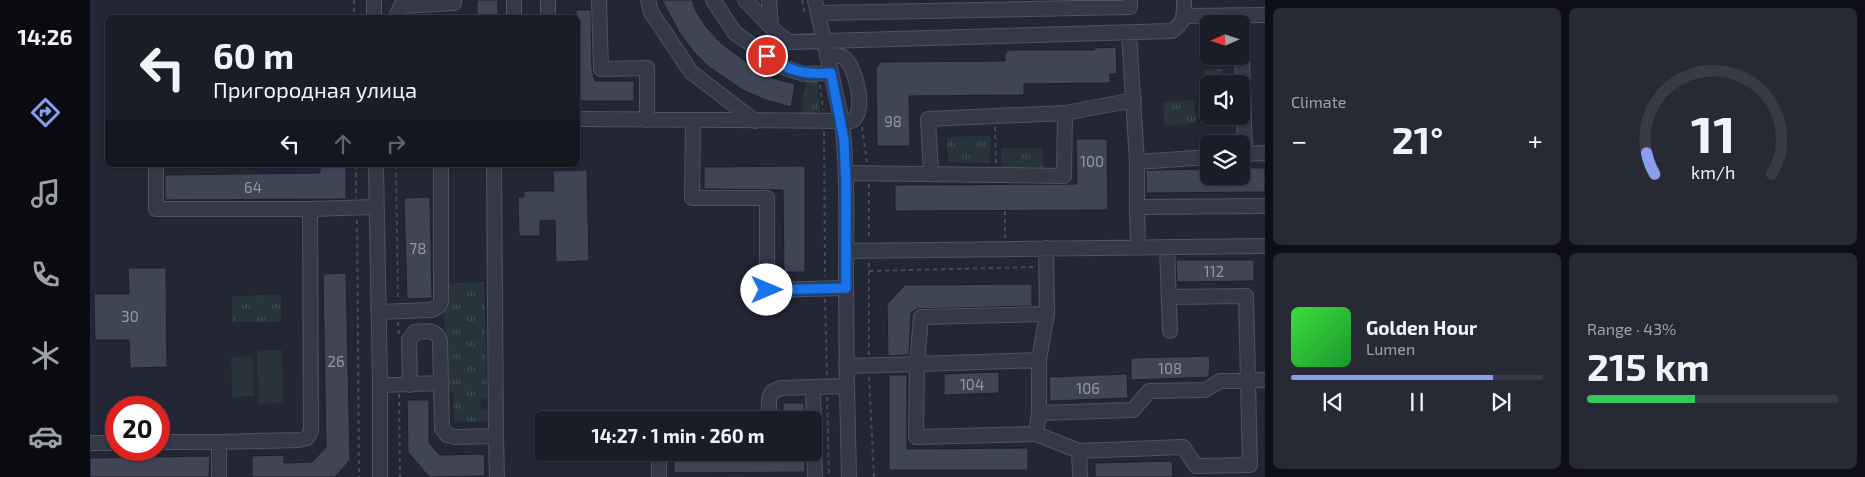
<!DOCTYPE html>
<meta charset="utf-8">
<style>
:root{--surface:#1a1c28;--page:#272934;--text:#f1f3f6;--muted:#9fa1a8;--line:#383a45;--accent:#899ced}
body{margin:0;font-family:"Exo 2",sans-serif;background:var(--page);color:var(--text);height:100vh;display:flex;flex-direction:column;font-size:19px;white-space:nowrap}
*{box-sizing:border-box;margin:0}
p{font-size:16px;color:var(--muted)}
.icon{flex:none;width:28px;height:28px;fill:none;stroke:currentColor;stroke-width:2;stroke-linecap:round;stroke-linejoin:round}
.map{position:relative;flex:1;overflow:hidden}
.details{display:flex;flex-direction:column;gap:8px;padding:8px;background:#0e0f16;width:600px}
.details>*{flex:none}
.hud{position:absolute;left:15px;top:15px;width:475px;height:152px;border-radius:8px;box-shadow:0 1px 4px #0004,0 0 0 1px var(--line);background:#1a1c28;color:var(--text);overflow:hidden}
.needle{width:32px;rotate:267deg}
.controls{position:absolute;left:1110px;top:15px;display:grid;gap:10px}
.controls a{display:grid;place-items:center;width:50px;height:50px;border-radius:8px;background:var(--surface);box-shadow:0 1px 4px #0004,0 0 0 1px var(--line);font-size:25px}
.speed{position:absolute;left:15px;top:396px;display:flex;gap:10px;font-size:25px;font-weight:700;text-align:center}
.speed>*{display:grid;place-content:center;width:65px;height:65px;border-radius:50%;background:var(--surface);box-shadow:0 1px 4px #0004,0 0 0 1px var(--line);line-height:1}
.speed .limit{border:8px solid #d22;background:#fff;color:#111}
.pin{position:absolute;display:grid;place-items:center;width:42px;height:42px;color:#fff;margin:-21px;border:2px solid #fff;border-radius:50%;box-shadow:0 1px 5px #0007}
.me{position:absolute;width:55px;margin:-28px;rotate:90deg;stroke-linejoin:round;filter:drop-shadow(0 0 4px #0008)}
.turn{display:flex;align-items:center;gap:18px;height:105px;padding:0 25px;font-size:22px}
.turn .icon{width:65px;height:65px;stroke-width:2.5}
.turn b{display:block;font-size:35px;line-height:42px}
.lanes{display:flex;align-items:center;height:48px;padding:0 25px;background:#0003;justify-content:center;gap:25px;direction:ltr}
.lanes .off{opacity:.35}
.big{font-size:38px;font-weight:700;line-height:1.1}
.details .card{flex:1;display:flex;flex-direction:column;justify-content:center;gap:8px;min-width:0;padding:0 18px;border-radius:8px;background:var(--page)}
.details .dial{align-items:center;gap:0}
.dial svg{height:130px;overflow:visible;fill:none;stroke:var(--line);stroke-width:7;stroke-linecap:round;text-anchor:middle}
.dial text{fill:var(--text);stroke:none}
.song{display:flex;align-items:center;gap:15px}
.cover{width:60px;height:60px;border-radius:8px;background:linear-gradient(135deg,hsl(120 70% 55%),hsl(130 70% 35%))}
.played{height:5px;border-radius:2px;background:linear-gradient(90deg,var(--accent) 80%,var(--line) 80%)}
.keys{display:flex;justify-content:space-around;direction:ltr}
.heat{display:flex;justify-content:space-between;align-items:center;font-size:28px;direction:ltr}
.charge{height:8px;border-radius:4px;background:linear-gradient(90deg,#34c759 43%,var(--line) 0)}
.details .tiles{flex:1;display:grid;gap:8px;grid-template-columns:repeat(2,1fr)}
.trip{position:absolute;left:444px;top:411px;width:288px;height:50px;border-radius:8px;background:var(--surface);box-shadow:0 1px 4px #0004,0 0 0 1px var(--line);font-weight:700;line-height:50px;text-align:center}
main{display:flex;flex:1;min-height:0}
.tab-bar{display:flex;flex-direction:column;width:90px;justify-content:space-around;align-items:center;background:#0a0b10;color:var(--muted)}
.tab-bar .icon{width:35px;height:35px}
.tab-bar .active{color:var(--accent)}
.tab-bar b{font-size:22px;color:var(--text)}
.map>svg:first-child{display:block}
</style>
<main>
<nav class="tab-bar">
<b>14:26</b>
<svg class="icon active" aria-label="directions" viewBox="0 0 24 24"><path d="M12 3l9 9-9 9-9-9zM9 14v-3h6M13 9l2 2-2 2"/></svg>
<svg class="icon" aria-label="music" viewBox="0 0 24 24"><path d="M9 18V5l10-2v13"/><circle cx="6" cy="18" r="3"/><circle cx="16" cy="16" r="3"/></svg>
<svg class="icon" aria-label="phone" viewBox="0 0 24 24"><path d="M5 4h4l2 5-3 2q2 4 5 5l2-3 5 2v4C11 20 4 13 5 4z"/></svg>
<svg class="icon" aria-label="climate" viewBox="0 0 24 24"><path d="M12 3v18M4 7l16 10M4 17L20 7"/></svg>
<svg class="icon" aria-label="car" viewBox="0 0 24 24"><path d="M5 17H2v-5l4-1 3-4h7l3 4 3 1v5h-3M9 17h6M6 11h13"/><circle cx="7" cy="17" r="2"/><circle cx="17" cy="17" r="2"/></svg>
</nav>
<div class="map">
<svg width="1175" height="477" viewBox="0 0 1175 477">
<defs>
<pattern id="grass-tufts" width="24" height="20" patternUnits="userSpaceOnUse" patternTransform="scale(1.25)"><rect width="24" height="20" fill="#273439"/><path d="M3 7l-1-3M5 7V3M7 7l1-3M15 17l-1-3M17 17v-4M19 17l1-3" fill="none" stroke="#444f54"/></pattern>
</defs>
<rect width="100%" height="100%" fill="#222635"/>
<path fill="url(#grass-tufts)" d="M1132 69 1133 84H1119V109H1117L1114 70Z
M717 77 727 79 730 114H711Z
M1104 100 1106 123 1075 126 1073 102Z
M900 136V163L858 162 857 137Z
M911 148H953V169L912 170Z
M394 282 397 398 390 399 391 409H397V421L364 422 363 394 356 387 354 284Z
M191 295V322H142V296Z"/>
<path fill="#273439" d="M167 350H192L193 403 168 404Z
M163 356 164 396 142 397 141 357Z"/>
<path fill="#404556" stroke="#1c202c" d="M387 0H408V17H387Z
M572 0H602L606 11 617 28 631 43 667 70 682 78 705 84 701 107 673 99 653 90 619 67 603 51 589 32Z
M486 10H501L502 69 505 81H544V101H488Z
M1026 47 1027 74H1020V83L934 84V95L819 96 820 146H787L786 68 791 62 915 61V53L920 50H1005L1004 48Z
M986 139H1017L1018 210 805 211V185L987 184Z
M230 165H256V199L75 200V175L230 173Z
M715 166V272H694L693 190 614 189V167Z
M1151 168H1175V192L1056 193V170L1119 169V176H1151Z
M497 170 499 261 466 262 465 220 450 221V236H429L428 197H434V191H464L463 171Z
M340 197 342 298 317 299 314 198Z
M1086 260H1164V281L1087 282Z
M38 268H76L77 367 40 368 39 340H5L4 294H39Z
M256 273 260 460 245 477H162V456L194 455V463L222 462 236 447 233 274Z
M942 284V306L827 309 821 313 819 355 798 356 797 304 815 285Z
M1120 356 1119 377 1041 380V358Z
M909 372V393L854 395V374Z
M1037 374 1038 398 960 401 959 377Z
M799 375H817V449L938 448V470H799Z
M317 400H339V443L350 455 394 454 395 476 339 477 318 452Z
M693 403H714L715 420H693Z
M584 452H715V472L584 473Z
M120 456 119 477H0V458Z
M1082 461 1083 477H1005V463Z"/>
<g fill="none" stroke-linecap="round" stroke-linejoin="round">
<g stroke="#4f5360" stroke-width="16">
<path id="minor" d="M284 0V18
M424 0V18
M458 0V18
M509 0 511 69 557 68V120
M558 0 561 12 601 72 665 121
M623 0 645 33 693 67 714 74 741 73
M655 0 688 34 699 42 1082 31C1095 22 1094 15 1094 0
M679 0 681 27
M725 0 752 122C758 173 756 224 756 275 756 342 757 410 759 477
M728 13 1040 7V0
M1094 16 1175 15
M305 18 311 6 364 3V0
M1151 25 1155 154H1151
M1039 33 1047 162V207L1175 206
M488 119 762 121C777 112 766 65 753 57 748 55 742 55 737 56
M603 120 602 198H677V290L756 288
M1155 154 1175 153
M1047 162 1119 157
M66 165V209H220
M286 165 290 385V477
M404 165 406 436
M756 173 974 176 975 113 1044 100
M841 173 838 119 975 113
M1047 207 1048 247
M1077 247 1080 331
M956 248 957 314 949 360V413L946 434 989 451 1093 447 1106 466 1160 465 1156 296 1079 297
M756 251 1175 246
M288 312 341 310 349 306 351 301V165
M756 366 827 364 831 317 957 314
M290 385 352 383
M320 385 319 340 325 332C336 331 347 329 350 341L352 428 357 435 366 437 406 436 407 477
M723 387 725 477
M949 413 1043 410 1059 391 1115 390 1130 381 1175 380
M679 420V399L682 392 690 388 756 386
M946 434 826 437 827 364 949 360
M69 442H129
M0 443H26
M989 451 990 477
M569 452V477
M129 477V442L209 440 217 438 221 431 220 209 286 207"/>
</g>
<path stroke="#434f55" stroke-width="2" stroke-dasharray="4 4" stroke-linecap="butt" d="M264 0V18
M712 0 715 14
M730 85 733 110
M772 127 777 162
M905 127 906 165
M734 132 735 277
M266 165V198
M306 165 308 300
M779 184V240
M915 211V238
M267 220 269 477
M779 271 944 267
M735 299 737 375
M308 322 309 335
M779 355V262
M779 377 784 477
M309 394 310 477
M737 397 739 477"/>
<use href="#minor" stroke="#353846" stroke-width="14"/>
</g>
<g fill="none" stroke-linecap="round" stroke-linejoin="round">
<g stroke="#114b97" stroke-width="12">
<path id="route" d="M677 56C699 71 714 75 741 73L754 140 756 184V288L677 290"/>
</g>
<use href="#route" stroke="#1a73e8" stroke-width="9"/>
</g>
<g text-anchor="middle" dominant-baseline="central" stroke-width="4" stroke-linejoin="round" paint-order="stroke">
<g font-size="15" fill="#9398a7">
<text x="803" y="121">98</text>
<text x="1002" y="161">100</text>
<text x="163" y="187">64</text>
<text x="328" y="248">78</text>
<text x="1124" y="271">112</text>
<text x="40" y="316">30</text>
<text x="246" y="361">26</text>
<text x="1080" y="368">108</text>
<text x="882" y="384">104</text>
<text x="998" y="388">106</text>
</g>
</g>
</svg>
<div class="controls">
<a><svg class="needle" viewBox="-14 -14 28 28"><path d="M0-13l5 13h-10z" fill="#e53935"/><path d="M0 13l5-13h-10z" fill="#9fa1a8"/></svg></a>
<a><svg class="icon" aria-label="sound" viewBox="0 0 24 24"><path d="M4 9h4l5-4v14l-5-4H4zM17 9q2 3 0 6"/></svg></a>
<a><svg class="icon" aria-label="layers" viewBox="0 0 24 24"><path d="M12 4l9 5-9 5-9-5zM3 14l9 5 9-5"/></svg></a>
</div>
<div class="speed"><div class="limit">20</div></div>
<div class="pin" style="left:677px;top:56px;background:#d93025"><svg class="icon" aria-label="arrive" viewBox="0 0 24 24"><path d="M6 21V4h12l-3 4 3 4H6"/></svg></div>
<svg class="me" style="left:677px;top:290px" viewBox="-20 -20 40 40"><circle r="19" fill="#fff"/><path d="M0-13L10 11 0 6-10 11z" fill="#1a73e8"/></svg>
<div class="trip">14:27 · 1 min · 260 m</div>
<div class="hud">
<div class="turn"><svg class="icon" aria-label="left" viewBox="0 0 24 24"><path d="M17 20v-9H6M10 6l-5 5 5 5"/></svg><div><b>60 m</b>Пригородная улица</div></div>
<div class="lanes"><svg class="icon" aria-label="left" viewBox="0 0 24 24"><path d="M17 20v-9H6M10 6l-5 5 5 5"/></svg><svg class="icon off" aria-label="ahead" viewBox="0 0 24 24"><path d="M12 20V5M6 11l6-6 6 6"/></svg><svg class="icon off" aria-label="right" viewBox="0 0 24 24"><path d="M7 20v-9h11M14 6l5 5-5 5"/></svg></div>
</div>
</div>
<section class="details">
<div class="tiles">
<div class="card"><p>Climate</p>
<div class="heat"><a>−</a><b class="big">21°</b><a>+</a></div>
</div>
<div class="card dial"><svg viewBox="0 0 100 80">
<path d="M14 69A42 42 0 1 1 86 69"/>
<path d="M14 69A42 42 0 0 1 9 56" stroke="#899ced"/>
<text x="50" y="56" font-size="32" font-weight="700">11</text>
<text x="50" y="72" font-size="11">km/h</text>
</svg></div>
<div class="card">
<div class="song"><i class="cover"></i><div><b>Golden Hour</b><p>Lumen</p></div></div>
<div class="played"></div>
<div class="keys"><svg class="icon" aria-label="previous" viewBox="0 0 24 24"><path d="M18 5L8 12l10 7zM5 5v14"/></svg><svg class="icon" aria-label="pause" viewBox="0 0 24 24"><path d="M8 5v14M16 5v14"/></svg><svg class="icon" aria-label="next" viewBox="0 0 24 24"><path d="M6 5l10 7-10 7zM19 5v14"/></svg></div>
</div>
<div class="card"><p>Range · 43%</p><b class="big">215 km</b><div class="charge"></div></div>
</div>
</section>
</main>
